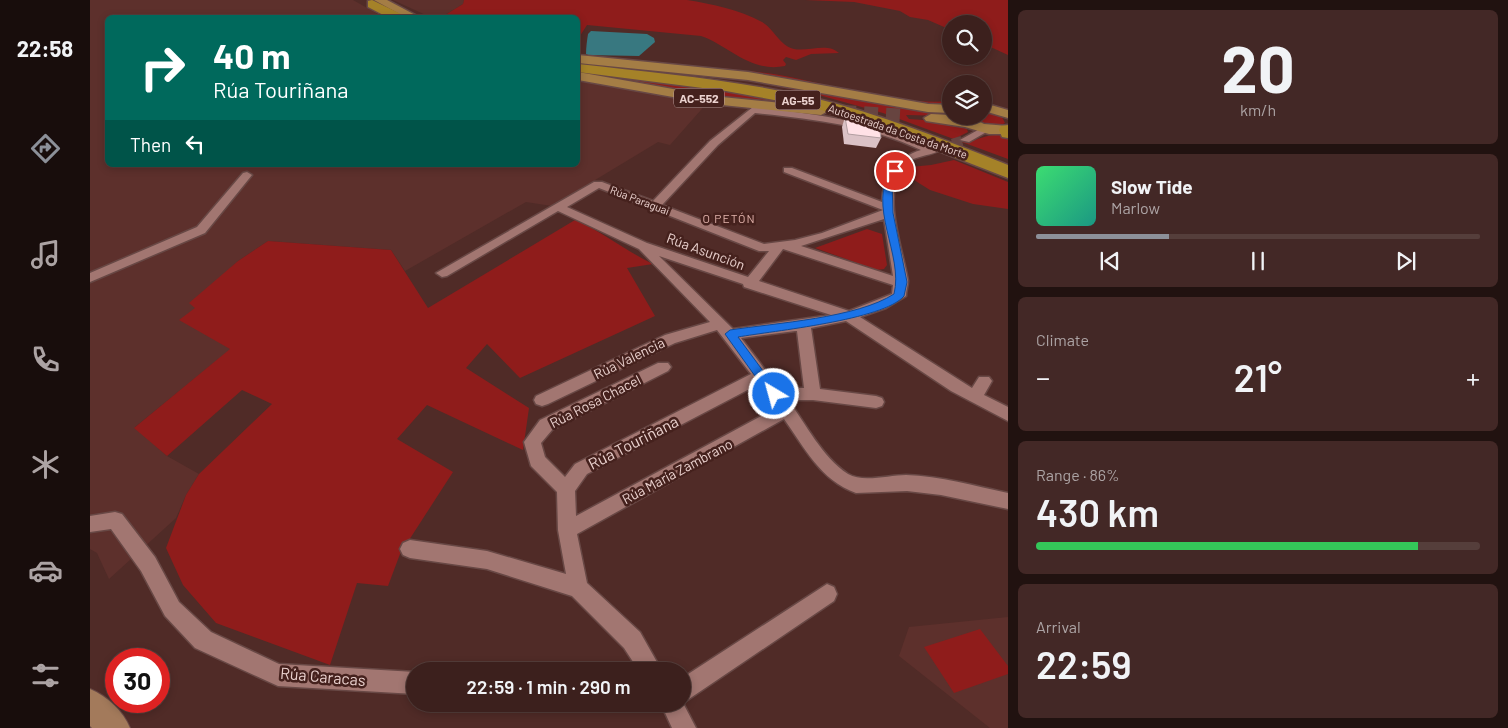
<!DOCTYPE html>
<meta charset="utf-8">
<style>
:root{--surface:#3c201d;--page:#432826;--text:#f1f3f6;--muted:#aca3a4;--line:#553e3b;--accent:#8c9099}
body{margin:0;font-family:Barlow,sans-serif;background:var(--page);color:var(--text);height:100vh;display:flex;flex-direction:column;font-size:19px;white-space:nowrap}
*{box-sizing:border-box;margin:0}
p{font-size:16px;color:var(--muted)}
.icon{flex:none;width:28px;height:28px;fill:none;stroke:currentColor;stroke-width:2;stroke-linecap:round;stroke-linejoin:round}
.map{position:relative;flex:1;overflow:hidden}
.side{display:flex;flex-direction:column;gap:10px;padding:10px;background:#211210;width:500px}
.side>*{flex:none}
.top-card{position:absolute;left:15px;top:15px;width:475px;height:152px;border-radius:8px;box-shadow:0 2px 8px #0003,0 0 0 1px var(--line);background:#00695c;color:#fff;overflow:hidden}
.tools{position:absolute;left:852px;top:15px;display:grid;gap:10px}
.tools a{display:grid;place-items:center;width:50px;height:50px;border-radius:50%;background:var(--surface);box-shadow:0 2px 8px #0003,0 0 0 1px var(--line);font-size:25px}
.speed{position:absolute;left:15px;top:648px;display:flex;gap:10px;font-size:25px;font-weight:700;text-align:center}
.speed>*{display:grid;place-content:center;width:65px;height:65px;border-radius:50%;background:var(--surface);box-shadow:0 2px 8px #0003,0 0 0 1px var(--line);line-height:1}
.speed .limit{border:8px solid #d22;background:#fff;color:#111}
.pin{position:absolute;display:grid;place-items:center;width:42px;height:42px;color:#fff;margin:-21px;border:2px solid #fff;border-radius:50%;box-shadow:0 1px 5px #0007}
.me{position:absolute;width:55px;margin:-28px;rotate:323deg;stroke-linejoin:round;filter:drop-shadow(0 0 4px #0008)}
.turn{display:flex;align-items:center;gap:18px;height:105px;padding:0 25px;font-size:22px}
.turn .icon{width:65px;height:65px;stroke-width:2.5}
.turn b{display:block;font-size:35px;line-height:42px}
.then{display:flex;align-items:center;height:48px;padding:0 25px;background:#0003;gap:10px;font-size:19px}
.big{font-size:38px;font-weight:600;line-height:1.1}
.side .widget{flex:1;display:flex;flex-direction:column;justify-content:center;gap:8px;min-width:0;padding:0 18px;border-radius:8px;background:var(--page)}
.side .dial{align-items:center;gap:0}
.dial b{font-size:65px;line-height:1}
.song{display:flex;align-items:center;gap:15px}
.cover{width:60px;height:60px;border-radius:8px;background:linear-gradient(135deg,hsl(140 70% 55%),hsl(170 70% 35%))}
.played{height:5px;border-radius:2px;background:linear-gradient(90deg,var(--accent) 30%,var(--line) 30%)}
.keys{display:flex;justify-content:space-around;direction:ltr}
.heat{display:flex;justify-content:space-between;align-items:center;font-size:28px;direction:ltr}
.charge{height:8px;border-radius:4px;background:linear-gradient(90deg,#34c759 86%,var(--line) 0)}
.trip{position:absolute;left:316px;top:662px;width:285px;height:50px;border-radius:25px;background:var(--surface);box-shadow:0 2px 8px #0003,0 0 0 1px var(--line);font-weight:600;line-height:50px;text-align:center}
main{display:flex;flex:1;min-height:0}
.tab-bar{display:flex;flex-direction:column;width:90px;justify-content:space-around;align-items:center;background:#180d0c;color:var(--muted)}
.tab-bar .icon{width:35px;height:35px}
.tab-bar .selected{color:var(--accent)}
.tab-bar b{font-size:22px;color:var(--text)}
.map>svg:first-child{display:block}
</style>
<main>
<nav class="tab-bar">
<b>22:58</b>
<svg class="icon selected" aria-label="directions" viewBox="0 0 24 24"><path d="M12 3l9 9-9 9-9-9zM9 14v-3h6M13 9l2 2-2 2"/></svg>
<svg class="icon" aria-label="music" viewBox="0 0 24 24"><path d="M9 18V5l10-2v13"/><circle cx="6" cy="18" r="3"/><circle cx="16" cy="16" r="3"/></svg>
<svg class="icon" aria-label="phone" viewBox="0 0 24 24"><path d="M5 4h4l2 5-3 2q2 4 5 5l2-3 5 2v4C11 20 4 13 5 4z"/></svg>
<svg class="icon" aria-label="climate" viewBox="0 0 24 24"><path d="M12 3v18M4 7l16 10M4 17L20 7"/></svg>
<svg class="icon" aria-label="car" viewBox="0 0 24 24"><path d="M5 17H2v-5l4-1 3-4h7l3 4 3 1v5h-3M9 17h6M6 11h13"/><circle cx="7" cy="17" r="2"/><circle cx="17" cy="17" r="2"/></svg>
<svg class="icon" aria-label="filters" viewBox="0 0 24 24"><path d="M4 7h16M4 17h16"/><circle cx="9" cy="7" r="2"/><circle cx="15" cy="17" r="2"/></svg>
</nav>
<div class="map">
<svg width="918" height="728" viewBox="0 0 918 728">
<rect width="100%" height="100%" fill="#502b27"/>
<path fill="#5d302c" d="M0 0H263L293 17 18 18V165H488V80L618 102 580 145 568 142 462 206 436 202 315 271 301 250 178 241 148 261 125 283 129 342 141 349 45 427 77 456 109 474 96 495 86 518 19 579 7 553 0 549Z
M303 0H374L373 4 352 17 338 16Z
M918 617V728H900L809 656 819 627Z"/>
<path fill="#8f1c1b" d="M374 0H597C622 4 650 10 672 22 684 29 690 46 704 49 718 52 737 42 749 53L721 54 706 60 696 57 693 60 696 64 695 66C660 73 640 46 611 36L497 25 488 39V18H341L338 16 352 17 373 4Z
M715 0H918V55L894 44V24H861V30L838 20 820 17 810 11 764 2Z
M631 68C652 71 675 72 695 76 746 86 810 106 861 101V106H843Z
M488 70C569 82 651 88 731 110 650 102 568 91 488 75Z
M629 74 857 113 860 116 816 115 819 119 862 122 876 127 878 132 868 137 879 142C892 138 905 131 918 138V159L793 113 729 95Z
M894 111 912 117 915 123C904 129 888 124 879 116H894Z
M864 160 918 182V209L883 204 840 190 816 175 820 167 841 165Z
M485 220C513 232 536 251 563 264L537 268 565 316 430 378 397 344 376 368 439 408 433 450 337 405 307 439 363 472 310 554 298 586 267 583 240 665 126 623 93 585 76 548 96 495 109 474 182 404 152 390 77 456 44 428 140 349 89 320 105 308 99 303 148 261 178 241 301 250 338 308Z
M777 229 792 234 797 265 794 269 787 270 725 248Z
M890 629 918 666V674L864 693 834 647Z"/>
<path fill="#387880" d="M501 31 557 34 564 38 565 42 549 56 498 55 496 54C496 48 497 40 498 34Z"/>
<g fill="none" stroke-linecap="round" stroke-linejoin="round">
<path stroke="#674440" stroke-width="10" stroke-dasharray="10 5" stroke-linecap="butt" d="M848 148 875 140"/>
<path stroke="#674440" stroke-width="14" stroke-dasharray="14 8" stroke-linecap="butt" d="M752 112 817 116"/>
<g stroke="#684845" stroke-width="3">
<path id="minor" d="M663 107C725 114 784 121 841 147L848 145 853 148C843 157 825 154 815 165 790 193 813 248 818 281 818 285 816 291 816 296L796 308 770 317 882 388 889 377H899L902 381 894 395 918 407V421L861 391 756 321 721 328 730 389 786 396 792 398 794 402 792 406 786 408 723 400H698C716 424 732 457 758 474 773 483 799 475 816 475 850 476 885 486 918 493V509L851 495 817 491 766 493C730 480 715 448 694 419L487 534 497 583 550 632 572 671H549L534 648 482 596 397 569 320 558 313 555 310 549 313 543 320 540 397 551 476 574 468 530 467 492 441 466 434 442 450 420 568 363H578L581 367 578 371 462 430 451 443 455 457 475 477 485 464 661 374 627 330 585 343 458 404 452 406 446 404 444 400 446 396 575 335 620 322 549 249 468 211 357 276 352 277 346 273 504 182H512L563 201 620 141ZM665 113C722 119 778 125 831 150 805 158 793 175 792 202L702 168H694V172L793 210 732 233 705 240 674 244 572 205 628 145ZM509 188 669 251H679L658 277 557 243 477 207ZM794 219 803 276 711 246ZM693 249 803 285 802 294 759 311 669 281ZM569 256 653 284 654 287 741 315 643 329ZM705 331H707L714 388H689L651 338ZM669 384 686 408 486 516 485 491 497 474Z
M895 126 900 129 898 131 879 142 870 140Z
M157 172 162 175 115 233 0 282V273L107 227 153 173Z
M25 512 32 514 65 557 89 602 121 632 189 664 325 672V694L188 686 105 648 75 616 51 571 21 529 0 532V516Z
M737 584 744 587 747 594 744 601 593 703 606 728H582L571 704H592V678Z"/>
</g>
<g stroke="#684845" stroke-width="2">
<path id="secondary" d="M0 689C17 696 33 711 40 728H2L0 726Z"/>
</g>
<g stroke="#684845" stroke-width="3">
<path id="primary" d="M284 0H297L331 18H317Z
M488 55 658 72 838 104 861 105V113L838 112 658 80 488 63Z
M488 72 622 96 731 107 738 111 731 115 622 104 488 80Z
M894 103 918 110V118L894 111Z
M841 114 878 116 894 124 918 126V134H899L875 127 836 121 834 118Z"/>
</g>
<g stroke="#684845" stroke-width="3">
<path id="motorway" d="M282 0 313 15 315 18H299L278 7V1Z
M488 64C567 73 647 80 724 98 791 114 855 140 918 165V178L792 129 722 107 636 91 488 72Z
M918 125V138L912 137 909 130 911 126Z"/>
</g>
<use href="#minor" fill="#a27671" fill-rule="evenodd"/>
<use href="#secondary" fill="#a37a5b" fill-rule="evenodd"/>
<use href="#primary" fill="#a47d45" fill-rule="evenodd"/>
<use href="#motorway" fill="#a58228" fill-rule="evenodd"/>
</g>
<path fill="#dbc2c6" d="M755 117 791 138 786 148 754 144 752 127Z"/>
<path fill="#ffe1e6" stroke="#b29ea1" d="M755 117 789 125 791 138 758 134Z"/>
<path fill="#1a73e8" stroke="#114b97" d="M802 169 809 171 802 181 803 213 817 282 814 296C794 320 682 331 648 337L690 394 684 398 680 397 635 334 640 330C686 323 767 318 804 294 814 255 776 205 802 169Z"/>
<g text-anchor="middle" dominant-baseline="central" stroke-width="5" stroke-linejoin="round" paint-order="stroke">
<g font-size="11" fill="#ebd2cf" stroke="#45211d">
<text transform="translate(808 131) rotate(19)">Autoestrada da Costa da Morte</text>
<text transform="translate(550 200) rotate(21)">Rúa Paraguai</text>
</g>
<g fill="#45211d" stroke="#b99d9a" stroke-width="1">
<rect x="584" y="88.5" width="50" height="19" rx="4"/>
<rect x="685.5" y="90.5" width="45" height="19" rx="4"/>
</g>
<g font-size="12" font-weight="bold" fill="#ebd2cf">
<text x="609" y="98">AC-552</text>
<text x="708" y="100">AG-55</text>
</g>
<g font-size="12" letter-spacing="1" fill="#e1b2ab" stroke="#45211d">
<text x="639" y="218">O PETÓN</text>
</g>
<g font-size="14" fill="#ebd2cf" stroke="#45211d">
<text transform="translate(616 251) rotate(20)">Rúa Asunción</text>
<text transform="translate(539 358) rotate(-26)">Rúa Valencia</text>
<text transform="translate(505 401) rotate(-27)">Rúa Rosa Chacel</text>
<text transform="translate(587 471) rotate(-28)">Rúa María Zambrano</text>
</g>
<g font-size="16" fill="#ebd2cf" stroke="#45211d">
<text transform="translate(543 442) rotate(-27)">Rúa Touriñana</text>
<text transform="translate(233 676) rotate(5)">Rúa Caracas</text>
</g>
</g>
</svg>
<div class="tools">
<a><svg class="icon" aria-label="search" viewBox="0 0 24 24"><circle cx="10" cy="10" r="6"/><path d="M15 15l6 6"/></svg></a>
<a><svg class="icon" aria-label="layers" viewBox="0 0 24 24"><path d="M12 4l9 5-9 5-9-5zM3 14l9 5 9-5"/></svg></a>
</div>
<div class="speed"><div class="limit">30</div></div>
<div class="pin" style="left:805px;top:171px;background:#d93025"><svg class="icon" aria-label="arrive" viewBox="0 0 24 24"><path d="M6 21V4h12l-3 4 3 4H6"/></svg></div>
<svg class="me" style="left:684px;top:394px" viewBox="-20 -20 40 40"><circle r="17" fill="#1a73e8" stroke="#fff" stroke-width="3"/><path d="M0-11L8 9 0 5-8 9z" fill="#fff"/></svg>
<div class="trip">22:59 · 1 min · 290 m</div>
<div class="top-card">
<div class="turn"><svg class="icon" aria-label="right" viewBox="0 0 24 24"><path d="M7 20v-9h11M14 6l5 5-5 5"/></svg><div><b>40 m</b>Rúa Touriñana</div></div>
<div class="then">Then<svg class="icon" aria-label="left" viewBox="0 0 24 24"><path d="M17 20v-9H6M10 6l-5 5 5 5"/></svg></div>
</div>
</div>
<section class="side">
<div class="widget dial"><b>20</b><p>km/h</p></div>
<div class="widget">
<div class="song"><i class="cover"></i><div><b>Slow Tide</b><p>Marlow</p></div></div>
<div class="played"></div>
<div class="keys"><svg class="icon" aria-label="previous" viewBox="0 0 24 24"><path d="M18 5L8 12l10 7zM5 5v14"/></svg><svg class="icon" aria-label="pause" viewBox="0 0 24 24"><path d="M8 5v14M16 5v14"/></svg><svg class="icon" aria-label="next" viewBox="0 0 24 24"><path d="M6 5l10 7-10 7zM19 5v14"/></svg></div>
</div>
<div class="widget"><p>Climate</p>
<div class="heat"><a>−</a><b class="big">21°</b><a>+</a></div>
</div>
<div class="widget"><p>Range · 86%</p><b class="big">430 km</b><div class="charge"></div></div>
<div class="widget"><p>Arrival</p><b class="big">22:59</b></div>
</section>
</main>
